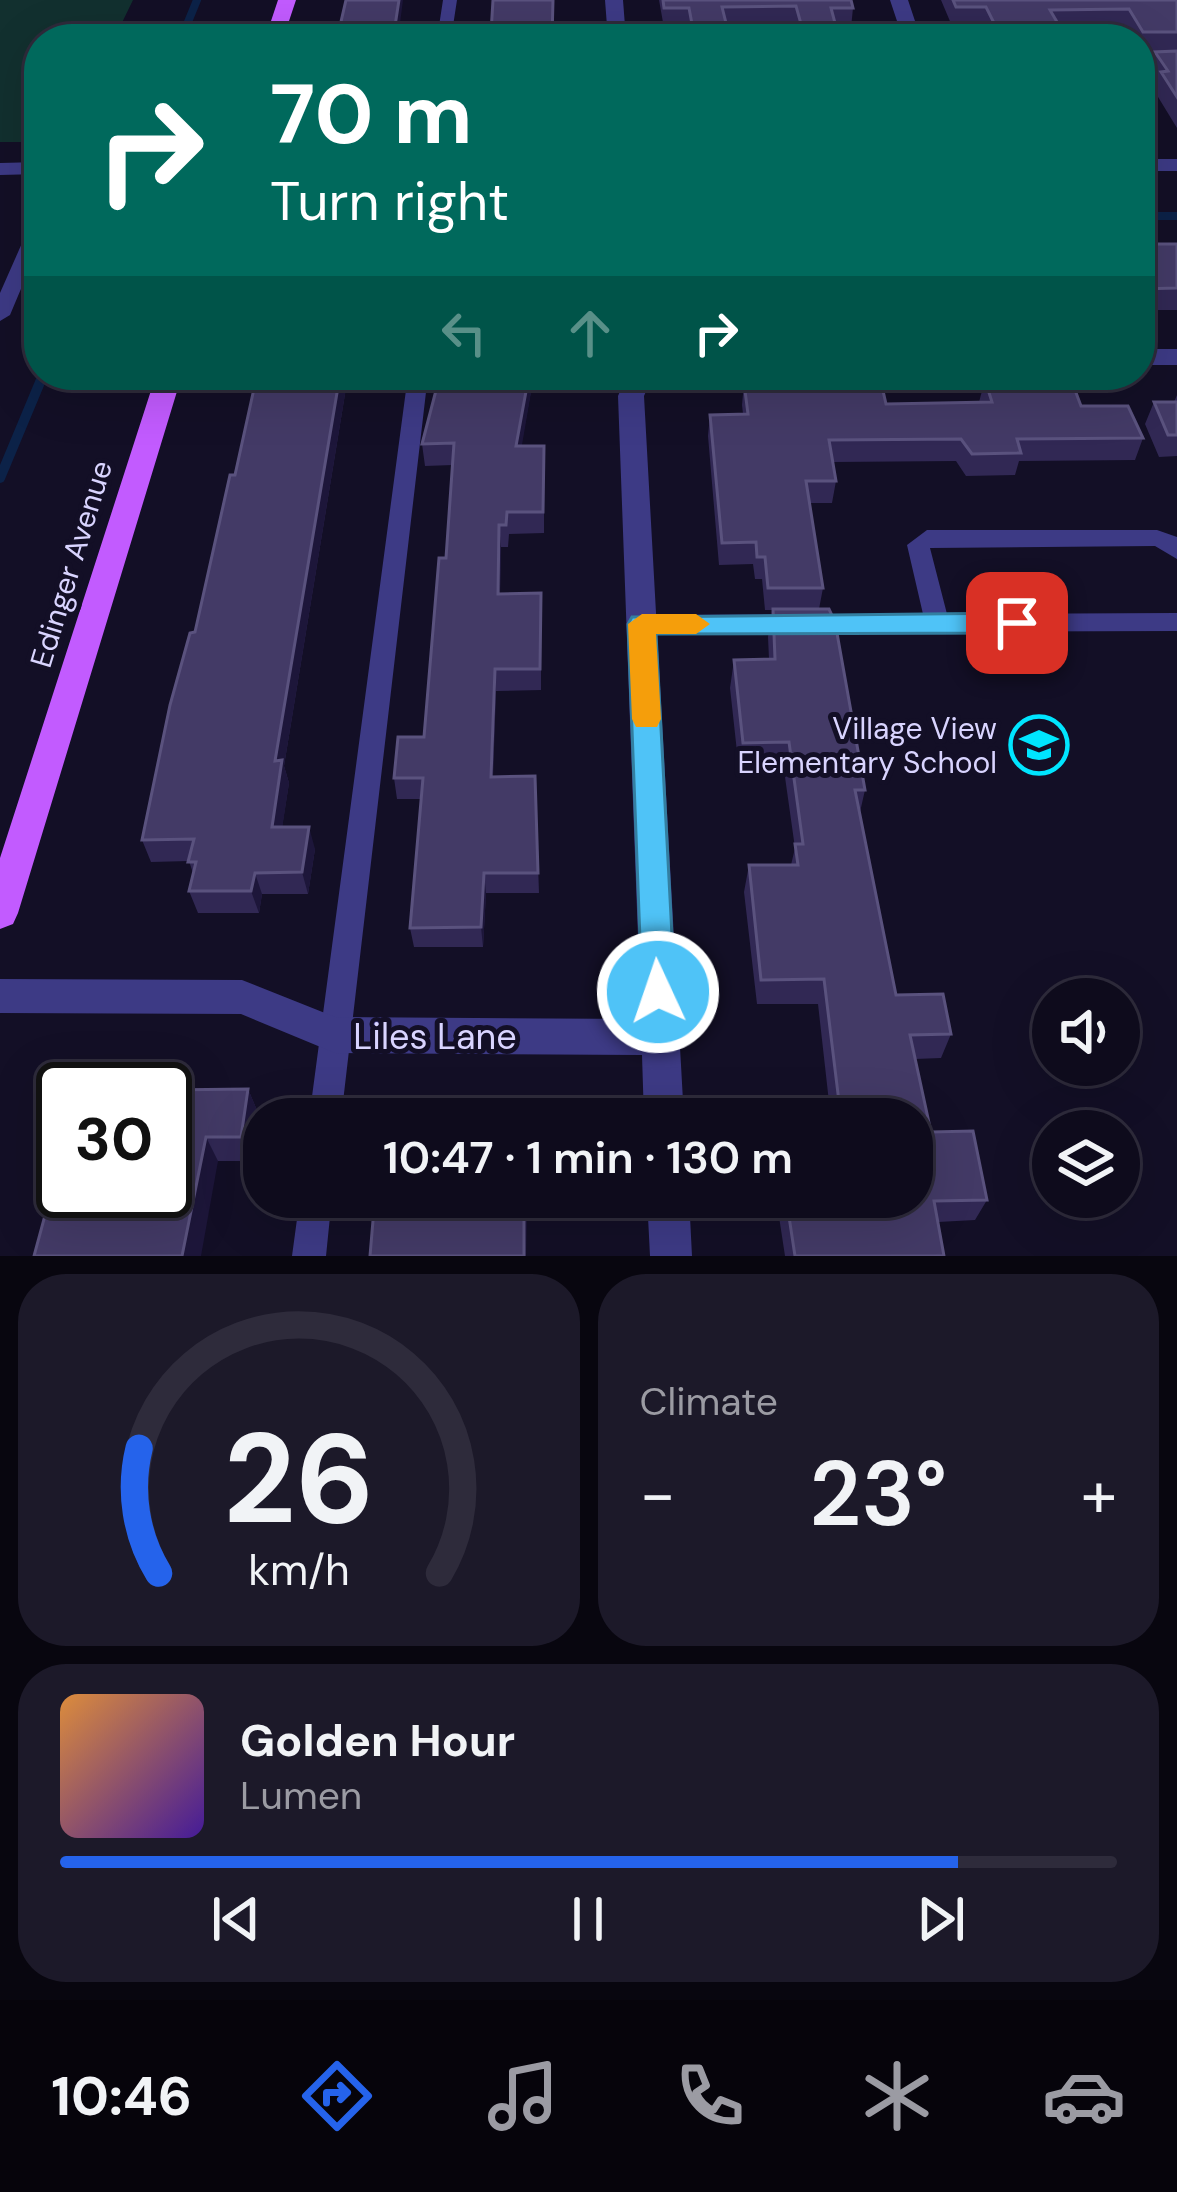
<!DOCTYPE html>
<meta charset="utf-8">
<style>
:root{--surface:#0e0b1c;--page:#1c1929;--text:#f1f3f6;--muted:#9b9ba3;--line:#2e2b3b;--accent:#2563eb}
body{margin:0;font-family:"DM Sans",sans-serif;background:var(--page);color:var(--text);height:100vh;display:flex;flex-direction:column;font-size:45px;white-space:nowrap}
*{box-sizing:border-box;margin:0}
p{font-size:39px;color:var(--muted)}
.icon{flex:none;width:66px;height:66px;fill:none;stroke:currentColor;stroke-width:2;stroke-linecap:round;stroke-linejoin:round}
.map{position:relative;height:1256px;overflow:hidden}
.panel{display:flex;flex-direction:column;gap:18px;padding:18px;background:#08060f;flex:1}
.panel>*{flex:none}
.top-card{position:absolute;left:24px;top:24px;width:1131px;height:366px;border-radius:48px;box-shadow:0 12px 48px #0002,0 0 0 3px var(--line);background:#00695c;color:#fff;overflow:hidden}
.tools{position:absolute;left:1032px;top:978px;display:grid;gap:24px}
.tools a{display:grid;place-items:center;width:108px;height:108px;border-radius:50%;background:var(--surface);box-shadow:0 12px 48px #0002,0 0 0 3px var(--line);font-size:60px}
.speed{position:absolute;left:36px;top:1062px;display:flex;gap:24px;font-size:60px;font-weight:700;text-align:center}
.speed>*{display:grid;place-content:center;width:156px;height:156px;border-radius:50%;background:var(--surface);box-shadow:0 12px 48px #0002,0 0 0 3px var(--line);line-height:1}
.speed .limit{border:6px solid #111;border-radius:18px;background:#fff;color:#111}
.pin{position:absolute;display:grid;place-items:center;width:102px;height:102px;color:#fff;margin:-51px;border-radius:24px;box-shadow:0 6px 18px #0006}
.me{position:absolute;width:132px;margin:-66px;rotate:357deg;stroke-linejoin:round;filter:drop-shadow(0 0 9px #0008)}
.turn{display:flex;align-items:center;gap:42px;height:252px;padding:0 48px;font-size:54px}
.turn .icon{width:156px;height:156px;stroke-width:2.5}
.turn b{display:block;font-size:84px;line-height:102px}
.lanes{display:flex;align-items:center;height:114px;padding:0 48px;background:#0003;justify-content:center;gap:60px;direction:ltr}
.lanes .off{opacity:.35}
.big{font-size:90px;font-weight:600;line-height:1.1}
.panel .tile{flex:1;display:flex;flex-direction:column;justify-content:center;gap:18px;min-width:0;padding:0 42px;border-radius:48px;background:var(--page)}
.panel .dial{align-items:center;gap:0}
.dial svg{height:312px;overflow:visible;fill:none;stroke:var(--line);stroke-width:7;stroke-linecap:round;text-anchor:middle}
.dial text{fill:var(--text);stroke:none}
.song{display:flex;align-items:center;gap:36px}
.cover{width:144px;height:144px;border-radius:18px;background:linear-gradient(135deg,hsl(30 70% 55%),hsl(260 70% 35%))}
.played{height:12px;border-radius:6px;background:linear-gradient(90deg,var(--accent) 85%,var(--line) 85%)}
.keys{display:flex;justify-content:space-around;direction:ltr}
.heat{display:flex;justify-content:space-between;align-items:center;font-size:66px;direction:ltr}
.panel .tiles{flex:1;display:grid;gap:18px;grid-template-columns:1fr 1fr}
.tile:last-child{grid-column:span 2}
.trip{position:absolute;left:243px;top:1098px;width:690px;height:120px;border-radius:48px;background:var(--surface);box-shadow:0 12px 48px #0002,0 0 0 3px var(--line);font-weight:600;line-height:120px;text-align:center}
.tabs{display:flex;height:192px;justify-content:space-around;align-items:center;background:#06040b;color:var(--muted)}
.tabs .icon{width:84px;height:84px}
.tabs .active{color:var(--accent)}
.tabs b{font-size:54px;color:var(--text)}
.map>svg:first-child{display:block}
</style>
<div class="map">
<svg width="1177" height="1256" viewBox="0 0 1177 1256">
<rect width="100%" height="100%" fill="#130f26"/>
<path fill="#12302f" d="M0 0H133L114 39H39V142H0Z"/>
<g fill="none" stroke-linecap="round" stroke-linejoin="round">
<path stroke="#0c2248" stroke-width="8" d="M181 39 197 0
M1140 216H1177"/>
<path stroke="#0c2248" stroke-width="10" d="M0 478 43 375"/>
<path fill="#3d3a85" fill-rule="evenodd" d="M443 0H457L451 39H437Z
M39 220V246L10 315 0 321V293L30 225Z
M408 375H428L341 1119H309Z
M927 530H1157L1177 537V559L1155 546 930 548 947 614 1177 613V631L642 633 630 624 642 615 923 614 907 545Z
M300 1197H332L326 1256H292Z"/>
<path fill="#3d3a85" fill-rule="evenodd" d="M605 0H623L626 39H608Z
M890 0H908L921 39H903Z
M1140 55H1177V67H1140Z
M1140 349H1177V365H1140Z
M627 375H653L644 396 684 1119H644L642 1055 335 1053 241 1014 0 1013V979L242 980 335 1017 641 1019 618 396Z
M647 1197H689L692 1256H650Z"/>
<path fill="#3d3a85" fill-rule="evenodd" d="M1140 159H1177V171H1140Z
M39 162V174L0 175V163Z"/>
<path fill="#c25bff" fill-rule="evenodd" d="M278 0H296L283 39H265Z
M156 375H182L18 913 13 924 0 929V858Z"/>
</g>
<path fill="#312854" d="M659 0H851L853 8 851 28H835L833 39H798L794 25 726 26 725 39H690L688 27 664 28Z
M941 0H1177V128L1155 92 1157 84 1149 71 1155 52H1140V39H1129L1123 29H1061L1067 39H988L982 26H952Z
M1140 239 1143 244H1177V310H1140Z
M257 375H344L346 388 284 766 289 783 282 827 315 849 308 894H262L259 913H198L189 891 193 873 189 861 151 862 142 840 235 475Z
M534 375 521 446H544V533L509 534 508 547H501L500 594 541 615V690L496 691 493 777 535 776 539 893H486L483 947H414L410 928 421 799H397L394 778 424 737 446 558 453 465 425 466 422 444Z
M985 380 1027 383 1081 406 1143 438 1135 460 1019 461 1015 475 966 476 956 461 833 462 836 481 832 503H810L823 588 819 609 865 790 860 812 896 995 951 1034 941 1058 915 1059 931 1132 987 1200 975 1220 938 1222 944 1256H785L776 1197H912V1119H827L830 1111 818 1004H757L744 892 749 865H791L795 848 784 770H739L730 688 734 660 769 659 768 637 772 610H765L762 579H755L753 564 719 565 708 436 710 415 743 414 742 405 744 383 886 404 979 402Z
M1177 395V456L1159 457 1145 424 1154 402H1174Z
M248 1089 259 1115 253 1161H218L165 1191V1090Z
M346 1197H467V1200L527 1222 373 1213H352Z"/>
<path fill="#1d163a" d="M399 0H403L398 39H393Z
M340 375H344L346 388 284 766 289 783 279 849 272 827 275 761Z
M529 375H534L518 468 516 446Z
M499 525 501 547 499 616 498 594Z
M495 669 496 691 492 798 491 777Z
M309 827 315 849 308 894 302 872Z
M255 873 262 894 259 913 251 891Z
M484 873 486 893 483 947 481 927Z
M248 1089 259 1115 253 1161 241 1137Z
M206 1137 218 1161 201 1256H182Z
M524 1199 527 1222 526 1256H524Z"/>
<path fill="#433a66" stroke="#5a527e" stroke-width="3" d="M346 0H399L393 39H337Z
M493 0H553L552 39H482L480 34 491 33Z
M663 0H851L853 8H831L835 23 801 24 796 6 722 7 726 23 692 24 689 8H664Z
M953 0H1177V32H1143L1129 9 1050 10 1067 39H1002L986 7H956Z
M1177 51V97L1161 72 1168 71 1155 52Z
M1140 239 1143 244H1177V288L1140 289Z
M257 375H340L275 761 282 760 272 827H309L302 872 255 873 251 891H189L196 862H188L194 839 142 840 170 705 190 633 195 632 230 475H235Z
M440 375H529L516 446H544L543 512H507L506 525H499L498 594 541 593 540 669H495L491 777 535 776 538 873H484L481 927 410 928 423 778H394L398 737H424L439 558H446L454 443 422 444Z
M1026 379 1027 383 1072 382 1081 406H1128L1143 438 1017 439 1021 453 972 454 961 439 829 440 836 481H806L823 588H768L765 557H757L756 542 722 543 710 415 748 414 744 383 881 382 886 404 992 402 985 380Z
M1154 402H1177V435H1168Z
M773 609H829L835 622 865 790H855L896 995 943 994 951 1034 910 1035 931 1132 973 1131 987 1200 934 1201 944 1256H795L786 1197H912V1119H832L830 1110H840L824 979 761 980 749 865H798L795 844H803L789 742 743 743 734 660 775 659Z
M248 1089 241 1137H206L182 1256H34L63 1149V1191H165V1090Z
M384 1108H455L454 1119H383Z
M375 1197H462L461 1200 524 1199V1256H370Z"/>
<path fill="#4fc3f7" stroke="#337fa1" stroke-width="3" d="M1017 613 1030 623 1017 633 656 634 675 992 670 1002 658 1007 647 1002 642 992 628 624 632 617Z"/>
<path fill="#f59e0b" d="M642 614H696L710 624 696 634H656L661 719 657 727H636L632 719 628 624Z"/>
<defs>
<g id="school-ring" transform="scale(3)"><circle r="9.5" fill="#130f26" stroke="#00e5ff" stroke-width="1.5"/><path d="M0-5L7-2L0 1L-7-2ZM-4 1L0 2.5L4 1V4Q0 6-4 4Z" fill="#00e5ff"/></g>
</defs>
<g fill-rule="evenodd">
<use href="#school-ring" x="1039" y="745"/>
</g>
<g text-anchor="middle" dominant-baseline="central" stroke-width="10" stroke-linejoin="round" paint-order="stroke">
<g font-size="30" fill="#d9d4ff" stroke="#130f26">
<text transform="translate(71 564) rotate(-73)">Edinger Avenue</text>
</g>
<g font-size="30" fill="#d9d4ff" stroke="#130f26" text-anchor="end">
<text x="997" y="728">Village View<tspan x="997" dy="34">Elementary School</tspan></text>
</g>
<g font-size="36" fill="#d9d4ff" stroke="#130f26">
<text x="435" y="1036">Liles Lane</text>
</g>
</g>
</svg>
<div class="tools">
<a><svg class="icon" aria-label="sound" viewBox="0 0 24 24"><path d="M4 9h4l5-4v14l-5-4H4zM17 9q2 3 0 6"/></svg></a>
<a><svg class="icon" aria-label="layers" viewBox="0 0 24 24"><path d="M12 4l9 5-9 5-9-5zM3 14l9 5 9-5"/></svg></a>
</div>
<div class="speed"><div class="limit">30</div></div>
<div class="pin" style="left:1017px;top:623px;background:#d93025"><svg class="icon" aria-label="arrive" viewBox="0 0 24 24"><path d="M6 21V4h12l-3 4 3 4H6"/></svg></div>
<svg class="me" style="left:658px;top:992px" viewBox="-20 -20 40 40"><circle r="17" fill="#4fc3f7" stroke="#fff" stroke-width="3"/><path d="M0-11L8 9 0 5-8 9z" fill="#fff"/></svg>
<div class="trip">10:47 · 1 min · 130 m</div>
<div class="top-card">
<div class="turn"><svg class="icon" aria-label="right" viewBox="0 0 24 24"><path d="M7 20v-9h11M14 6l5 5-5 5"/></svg><div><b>70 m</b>Turn right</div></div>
<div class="lanes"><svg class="icon off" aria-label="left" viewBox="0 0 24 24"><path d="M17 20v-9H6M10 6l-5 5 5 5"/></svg><svg class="icon off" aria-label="ahead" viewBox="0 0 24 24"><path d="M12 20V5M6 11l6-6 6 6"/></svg><svg class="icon" aria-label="right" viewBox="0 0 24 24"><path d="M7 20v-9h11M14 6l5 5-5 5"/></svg></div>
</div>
</div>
<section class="panel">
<div class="tiles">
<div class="tile dial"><svg viewBox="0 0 100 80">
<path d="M14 69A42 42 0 1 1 86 69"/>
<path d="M14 69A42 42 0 0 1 9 37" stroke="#2563eb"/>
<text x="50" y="56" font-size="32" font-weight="700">26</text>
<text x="50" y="72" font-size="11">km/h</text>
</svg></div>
<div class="tile"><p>Climate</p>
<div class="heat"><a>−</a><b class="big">23°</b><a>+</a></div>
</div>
<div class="tile">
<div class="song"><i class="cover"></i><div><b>Golden Hour</b><p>Lumen</p></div></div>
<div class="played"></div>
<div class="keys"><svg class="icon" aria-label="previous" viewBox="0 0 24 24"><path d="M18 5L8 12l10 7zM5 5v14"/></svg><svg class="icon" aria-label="pause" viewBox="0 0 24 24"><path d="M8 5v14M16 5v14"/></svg><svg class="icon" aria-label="next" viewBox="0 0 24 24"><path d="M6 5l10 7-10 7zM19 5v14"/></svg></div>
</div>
</div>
</section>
<nav class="tabs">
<b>10:46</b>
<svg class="icon active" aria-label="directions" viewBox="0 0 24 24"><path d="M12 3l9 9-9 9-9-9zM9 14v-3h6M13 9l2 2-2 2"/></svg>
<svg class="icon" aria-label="music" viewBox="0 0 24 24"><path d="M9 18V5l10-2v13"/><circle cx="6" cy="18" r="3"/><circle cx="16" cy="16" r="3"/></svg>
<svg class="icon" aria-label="phone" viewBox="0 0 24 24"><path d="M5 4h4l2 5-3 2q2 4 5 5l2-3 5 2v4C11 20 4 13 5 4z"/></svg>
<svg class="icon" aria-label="climate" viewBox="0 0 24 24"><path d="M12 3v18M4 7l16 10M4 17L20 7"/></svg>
<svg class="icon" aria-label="car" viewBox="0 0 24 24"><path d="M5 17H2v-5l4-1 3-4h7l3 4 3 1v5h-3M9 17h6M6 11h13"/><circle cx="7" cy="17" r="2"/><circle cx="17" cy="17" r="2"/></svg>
</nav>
